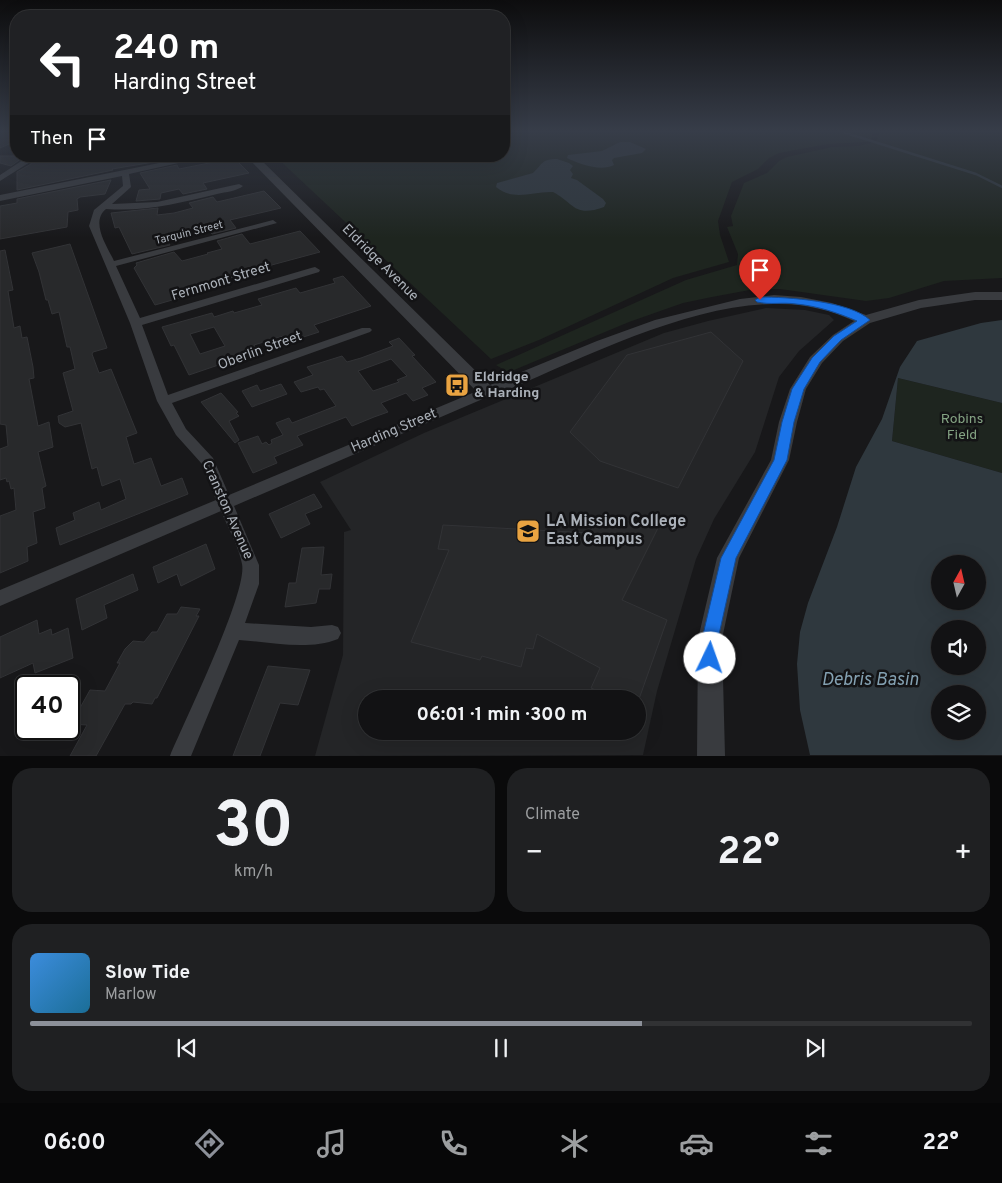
<!DOCTYPE html>
<meta charset="utf-8">
<style>
:root{--surface:#121214;--page:#1f2022;--text:#f1f3f6;--muted:#9c9ea0;--line:#313234;--accent:#8c9099}
body{margin:0;font-family:Overpass,sans-serif;background:var(--page);color:var(--text);height:100vh;display:flex;flex-direction:column;font-size:19px;white-space:nowrap}
*{box-sizing:border-box;margin:0}
p{font-size:16px;color:var(--muted)}
.icon{flex:none;width:28px;height:28px;fill:none;stroke:currentColor;stroke-width:2;stroke-linecap:round;stroke-linejoin:round}
.map{position:relative;height:756px;overflow:hidden}
.side{display:flex;flex-direction:column;gap:12px;padding:12px;background:#0a0a0b;flex:1}
.side>*{flex:none}
.top-card{position:absolute;left:10px;top:10px;width:500px;height:152px;border-radius:20px;box-shadow:0 5px 20px #0002,0 0 0 1px var(--line);background:#202124;color:#fff;overflow:hidden}
.needle{width:32px;rotate:8deg}
.buttons{position:absolute;left:931px;top:555px;display:grid;gap:10px}
.buttons a{display:grid;place-items:center;width:55px;height:55px;border-radius:50%;background:var(--surface);box-shadow:0 5px 20px #0002,0 0 0 1px var(--line);font-size:25px}
.speed{position:absolute;left:15px;top:675px;display:flex;gap:10px;font-size:25px;font-weight:700;text-align:center}
.speed>*{display:grid;place-content:center;width:65px;height:65px;border-radius:50%;background:var(--surface);box-shadow:0 5px 20px #0002,0 0 0 1px var(--line);line-height:1}
.speed .limit{border:2px solid #111;border-radius:8px;background:#fff;color:#111}
.pin{position:absolute;display:grid;place-items:center;width:42px;height:42px;color:#fff;margin:-51px -21px;border-radius:50% 50% 50% 0;rotate:-45deg;box-shadow:0 0 5px #0007}
.pin .icon{rotate:45deg}
.me{position:absolute;width:55px;margin:-28px;rotate:3deg;stroke-linejoin:round;filter:drop-shadow(0 0 4px #0008)}
.turn{display:flex;align-items:center;gap:18px;height:105px;padding:0 20px;font-size:22px}
.turn .icon{width:65px;height:65px;stroke-width:2.5}
.turn b{display:block;font-size:35px;line-height:42px}
.then{display:flex;align-items:center;height:48px;padding:0 20px;background:#0003;gap:10px;font-size:19px}
.big{font-size:38px;font-weight:700;line-height:1.1}
.side .widget{flex:1;display:flex;flex-direction:column;justify-content:center;gap:8px;min-width:0;padding:0 18px;border-radius:20px;background:var(--page)}
.side .dial{align-items:center;gap:0}
.dial b{font-size:65px;line-height:1}
.song{display:flex;align-items:center;gap:15px}
.cover{width:60px;height:60px;border-radius:8px;background:linear-gradient(135deg,hsl(210 70% 55%),hsl(200 70% 35%))}
.played{height:5px;border-radius:2px;background:linear-gradient(90deg,var(--accent) 65%,var(--line) 65%)}
.keys{display:flex;justify-content:space-around;direction:ltr}
.heat{display:flex;justify-content:space-between;align-items:center;font-size:28px;direction:ltr}
.side .tiles{flex:1;display:grid;gap:12px;grid-template-columns:1fr 1fr}
.widget:last-child{grid-column:span 2}
.trip{position:absolute;left:358px;top:690px;width:288px;height:50px;border-radius:25px;background:var(--surface);box-shadow:0 5px 20px #0002,0 0 0 1px var(--line);font-weight:700;line-height:50px;text-align:center}
.dock{display:flex;height:80px;justify-content:space-around;align-items:center;background:#070708;color:var(--muted)}
.dock .icon{width:35px;height:35px}
.dock .current{color:var(--accent)}
.dock b{font-size:22px;color:var(--text)}
.map>svg:first-child{display:block}
</style>
<div class="map">
<svg width="1002" height="756" viewBox="0 0 1002 756">
<rect width="100%" height="100%" fill="#18181a"/>
<path fill="#242527" fill-rule="evenodd" d="M766 308 805 310 829 315 834 320 799 351 779 377 755 452 714 519 696 559 657 691 643 755 315 756 343 655 344 532 351 530 320 482 424 433 664 333 708 321ZM366 699H636V731H366Z"/>
<path fill="#1e251f" d="M504 132H873L871 139 867 142 828 144 779 153 769 158 758 169 732 182 718 221 720 235 729 262 673 278 539 340 491 359 275 156H504Z
M880 132H1002V278L944 281 889 298 866 301 780 289H755L712 297 683 303 629 322 514 370 506 371 496 365 686 280 737 265 738 254 727 227 733 226 731 216 744 183 767 173 779 161 787 157 832 147 858 146 876 142Z
M898 378 1002 403V473L892 441Z"/>
<path fill="#2f383e" fill-rule="evenodd" d="M620 142H630L646 149 642 153 614 158 612 160 614 165C601 172 579 164 567 158L568 155 602 151Z
M557 159 569 163 573 166 570 170 573 174 571 178 577 180 603 199 606 203 604 207C574 218 574 203 553 192 533 191 514 202 496 187L497 183 533 173C543 164 541 159 557 159Z
M1002 320V403L898 378 892 441 1002 473V755H810L800 710 797 664 800 632 808 603 837 527 856 467 882 419 900 367 917 341 981 323ZM940 564H978V601H940ZM940 629H978V666H940ZM940 694H978V731H940Z"/>
<g fill="none" stroke-linecap="round" stroke-linejoin="round">
<path stroke="#2f383e" stroke-width="2.5" d="M843 132 976 174 1002 187"/>
</g>
<path fill="#28292b" stroke="#323336" fill-rule="evenodd" d="M0 132H16V141L0 148Z
M0 156H170L172 159 112 169 113 170 17 190V172L31 164 32 161 22 158 11 166 0 163Z
M234 158 249 173 203 183 207 189 183 194 179 189 161 193 160 199 136 201 139 190 150 189 140 173 177 165 179 169Z
M111 180 105 194 80 197 77 199 78 210 68 212 67 227 0 239V206L17 203V199Z
M264 191 281 208 230 220 236 228 212 234 208 229 202 228 181 233 166 238 170 245 132 254 119 227 115 228 111 213 158 208 157 215 174 213 193 208 189 203 213 197 217 202Z
M300 231 320 252 268 266 272 271 243 279 240 275 213 283 197 288 200 292 155 305 134 268 137 265 136 263 174 252 182 261 208 254 207 253 222 249 217 241 242 234 250 244Z
M70 244 107 348 93 352 92 354 99 373 111 369 137 433 126 437 134 464 151 458 161 486 182 478 188 494 60 545 56 528 75 520 73 513 99 502 101 510 126 499 120 479 102 486 97 467 92 469 81 423 65 427 59 423 58 416 73 411 63 373 75 369 70 347H67L59 312 52 314 48 300H46L39 272 32 253Z
M5 250 13 290 8 291 14 328 20 326 22 338 27 337 33 367 34 378 29 379 38 426 49 422 53 447 38 452 46 486 42 488 45 508 33 512 37 543 27 547 28 561 0 573V516L16 510 14 488 11 489 9 481 7 482 6 478 0 480V449L8 446 6 425 0 424V251Z
M343 276 371 306 314 325 319 332 288 342 283 336 254 345 255 347 236 354 239 358 189 375 174 345 171 346 162 327 212 313 214 317 233 311 234 313 262 305 258 299 296 288 300 293 335 283 333 279ZM214 327 225 346 200 354 190 334Z
M711 332 743 361 678 488 600 461 570 432 627 355Z
M399 338 415 355 412 356 436 382 422 388 428 395 413 401 406 393 381 403 388 412 374 417 352 426 346 417 297 436 303 445 274 457 277 463 253 473 238 443 258 436 262 444 266 442 269 445 272 443 271 440 283 435 276 423 289 418 292 423 336 406 324 389 320 390 318 387 301 392 294 382 313 375 307 367 342 356 347 362 361 358 393 346 389 342ZM391 359 407 376 397 380 399 382 373 391 358 371Z
M281 384 287 394 252 407 242 391 257 385 260 391Z
M221 393 238 412 236 413 239 416 229 421 239 440 235 443 201 402Z
M314 494 322 507 305 514 310 524 281 538 269 514Z
M600 515 659 526 622 600 667 620 639 699H595L598 691 591 688 600 668 537 634 533 649 526 648 521 667 482 656 480 660 411 642 449 550 438 549 443 525 590 533Z
M206 544 215 569 181 586 177 574 158 583 153 567Z
M324 547 321 575 332 574 330 589H319L316 603 285 607 289 583H296L302 548Z
M133 574 138 590 104 605 107 618 82 630 76 599Z
M181 607 200 609 196 616H199L157 698H155L152 704 133 702 131 704H125L96 756H70L87 725 71 724 90 690 105 691 120 663H117L125 649 133 641 144 642 152 632H157L167 614H177Z
M37 620 39 634 51 629 52 635 68 628 73 658 35 673 33 663 0 678V637Z
M268 666 310 670 298 705 280 703 260 756H233Z"/>
<g fill="none" stroke-linecap="round" stroke-linejoin="round">
<path fill="#393b3f" fill-rule="evenodd" d="M194 156H210L129 174 131 187 112 204 157 202 239 184 243 186C237 191 226 192 217 194 180 203 145 212 106 209 90 222 107 246 114 261L273 220 277 223 116 266 140 318 311 268 315 267 320 270 319 272 142 325 168 395 362 328H370L372 330 370 332 172 403 186 429 213 458 229 495 482 389 487 388 493 392 492 395 234 506 259 565V584L245 623 311 627 332 625 338 627 341 633 338 639C308 651 270 642 239 640L191 756H170C184 722 248 592 242 564 239 547 228 528 221 511L0 606V590L216 500 202 464 176 435 157 401 130 323 89 226 94 210 123 186 122 176 0 201V195Z
M23 160 30 162 0 181V175Z"/>
<path fill="#393b3f" fill-rule="evenodd" d="M246 156H257L490 385 597 341 655 320 740 299 774 295 801 297 832 303 866 315 919 300 975 292H1002V300H975L921 308 870 323 843 341 822 363 806 389 797 422 789 460 739 558 722 639 725 756H697L698 639 717 558 771 460 779 422 790 389 810 357 833 335 854 321C829 309 801 303 773 304 684 305 575 362 493 396L487 397 481 396Z"/>
</g>
<linearGradient id="sky" x2="0" y2="1"><stop stop-color="#0d0d0e"/><stop offset="0.55" stop-color="#373d49"/><stop offset="1" stop-color="#373d49" stop-opacity="0"/></linearGradient>
<rect width="1002" height="238" fill="url(#sky)"/>
<path fill="#1a73e8" stroke="#114b97" d="M760 297C787 297 850 301 870 320L841 340 820 362 804 389 794 422 787 460 736 558 718 639 719 658 716 664 710 666 704 664 702 658V639L721 558 774 460 782 422 792 389 812 358 834 336 857 321C838 313 818 306 796 304 783 302 770 305 757 302L755 300Z"/>
<defs>
<g id="bus-square" transform="scale(1.25)"><rect x="-9" y="-9" width="18" height="18" rx="4" fill="#e9a341" stroke="#131315"/><path d="M-5-6H5V4H4V6H2V4H-2V6H-4V4H-5ZM-3.5-4V0h7V-4ZM-3.5 1.2v1.5H-2V1.2ZM2 1.2v1.5H3.5V1.2Z" fill="#111"/></g>
<g id="university-square" transform="scale(1.25)"><rect x="-9" y="-9" width="18" height="18" rx="4" fill="#e9a341" stroke="#131315"/><path d="M0-5L7-2L0 1L-7-2ZM-4 1L0 2.5L4 1V4Q0 6-4 4Z" fill="#111"/></g>
</defs>
<g fill-rule="evenodd">
<use href="#bus-square" x="457" y="385"/>
<use href="#university-square" x="528" y="531"/>
</g>
<g text-anchor="middle" dominant-baseline="central" stroke-width="5" stroke-linejoin="round" paint-order="stroke">
<g font-size="11" fill="#abb1b9" stroke="#131315">
<text transform="translate(189 233) rotate(-14)">Tarquin Street</text>
</g>
<g font-size="14" fill="#abb1b9" stroke="#131315">
<text transform="translate(380 263) rotate(45)">Eldridge Avenue</text>
<text transform="translate(221 282) rotate(-17)">Fernmont Street</text>
<text transform="translate(260 351) rotate(-20)">Oberlin Street</text>
<text transform="translate(394 431) rotate(-23)">Harding Street</text>
<text transform="translate(227 510) rotate(66)">Cranston Avenue</text>
</g>
<g font-size="14" font-weight="bold" fill="#abb1b9" stroke="#131315" text-anchor="start">
<text x="474" y="377">Eldridge<tspan x="474" dy="16">&amp; Harding</tspan></text>
</g>
<g font-size="14" fill="#84a383" stroke="#131315">
<text x="962" y="419">Robins<tspan x="962" dy="16">Field</tspan></text>
</g>
<g font-size="16" font-weight="bold" fill="#abb1b9" stroke="#131315" text-anchor="start">
<text x="546" y="522">LA Mission College<tspan x="546" dy="18">East Campus</tspan></text>
</g>
<g font-size="18" font-style="italic" fill="#84a1b2" stroke="#131315">
<text x="870" y="680">Debris Basin</text>
</g>
</g>
</svg>
<div class="buttons">
<a><svg class="needle" viewBox="-14 -14 28 28"><path d="M0-13l5 13h-10z" fill="#e53935"/><path d="M0 13l5-13h-10z" fill="#9c9ea0"/></svg></a>
<a><svg class="icon" aria-label="sound" viewBox="0 0 24 24"><path d="M4 9h4l5-4v14l-5-4H4zM17 9q2 3 0 6"/></svg></a>
<a><svg class="icon" aria-label="layers" viewBox="0 0 24 24"><path d="M12 4l9 5-9 5-9-5zM3 14l9 5 9-5"/></svg></a>
</div>
<div class="speed"><div class="limit">40</div></div>
<div class="pin" style="left:760px;top:300px;background:#d93025"><svg class="icon" aria-label="arrive" viewBox="0 0 24 24"><path d="M6 21V4h12l-3 4 3 4H6"/></svg></div>
<svg class="me" style="left:710px;top:658px" viewBox="-20 -20 40 40"><circle r="19" fill="#fff"/><path d="M0-13L10 11 0 6-10 11z" fill="#1a73e8"/></svg>
<div class="trip">06:01 · 1 min · 300 m</div>
<div class="top-card">
<div class="turn"><svg class="icon" aria-label="left" viewBox="0 0 24 24"><path d="M17 20v-9H6M10 6l-5 5 5 5"/></svg><div><b>240 m</b>Harding Street</div></div>
<div class="then">Then<svg class="icon" aria-label="arrive" viewBox="0 0 24 24"><path d="M6 21V4h12l-3 4 3 4H6"/></svg></div>
</div>
</div>
<section class="side">
<div class="tiles">
<div class="widget dial"><b>30</b><p>km/h</p></div>
<div class="widget"><p>Climate</p>
<div class="heat"><a>−</a><b class="big">22°</b><a>+</a></div>
</div>
<div class="widget">
<div class="song"><i class="cover"></i><div><b>Slow Tide</b><p>Marlow</p></div></div>
<div class="played"></div>
<div class="keys"><svg class="icon" aria-label="previous" viewBox="0 0 24 24"><path d="M18 5L8 12l10 7zM5 5v14"/></svg><svg class="icon" aria-label="pause" viewBox="0 0 24 24"><path d="M8 5v14M16 5v14"/></svg><svg class="icon" aria-label="next" viewBox="0 0 24 24"><path d="M6 5l10 7-10 7zM19 5v14"/></svg></div>
</div>
</div>
</section>
<nav class="dock">
<b>06:00</b>
<svg class="icon current" aria-label="directions" viewBox="0 0 24 24"><path d="M12 3l9 9-9 9-9-9zM9 14v-3h6M13 9l2 2-2 2"/></svg>
<svg class="icon" aria-label="music" viewBox="0 0 24 24"><path d="M9 18V5l10-2v13"/><circle cx="6" cy="18" r="3"/><circle cx="16" cy="16" r="3"/></svg>
<svg class="icon" aria-label="phone" viewBox="0 0 24 24"><path d="M5 4h4l2 5-3 2q2 4 5 5l2-3 5 2v4C11 20 4 13 5 4z"/></svg>
<svg class="icon" aria-label="climate" viewBox="0 0 24 24"><path d="M12 3v18M4 7l16 10M4 17L20 7"/></svg>
<svg class="icon" aria-label="car" viewBox="0 0 24 24"><path d="M5 17H2v-5l4-1 3-4h7l3 4 3 1v5h-3M9 17h6M6 11h13"/><circle cx="7" cy="17" r="2"/><circle cx="17" cy="17" r="2"/></svg>
<svg class="icon" aria-label="filters" viewBox="0 0 24 24"><path d="M4 7h16M4 17h16"/><circle cx="9" cy="7" r="2"/><circle cx="15" cy="17" r="2"/></svg>
<b>22°</b>
</nav>
